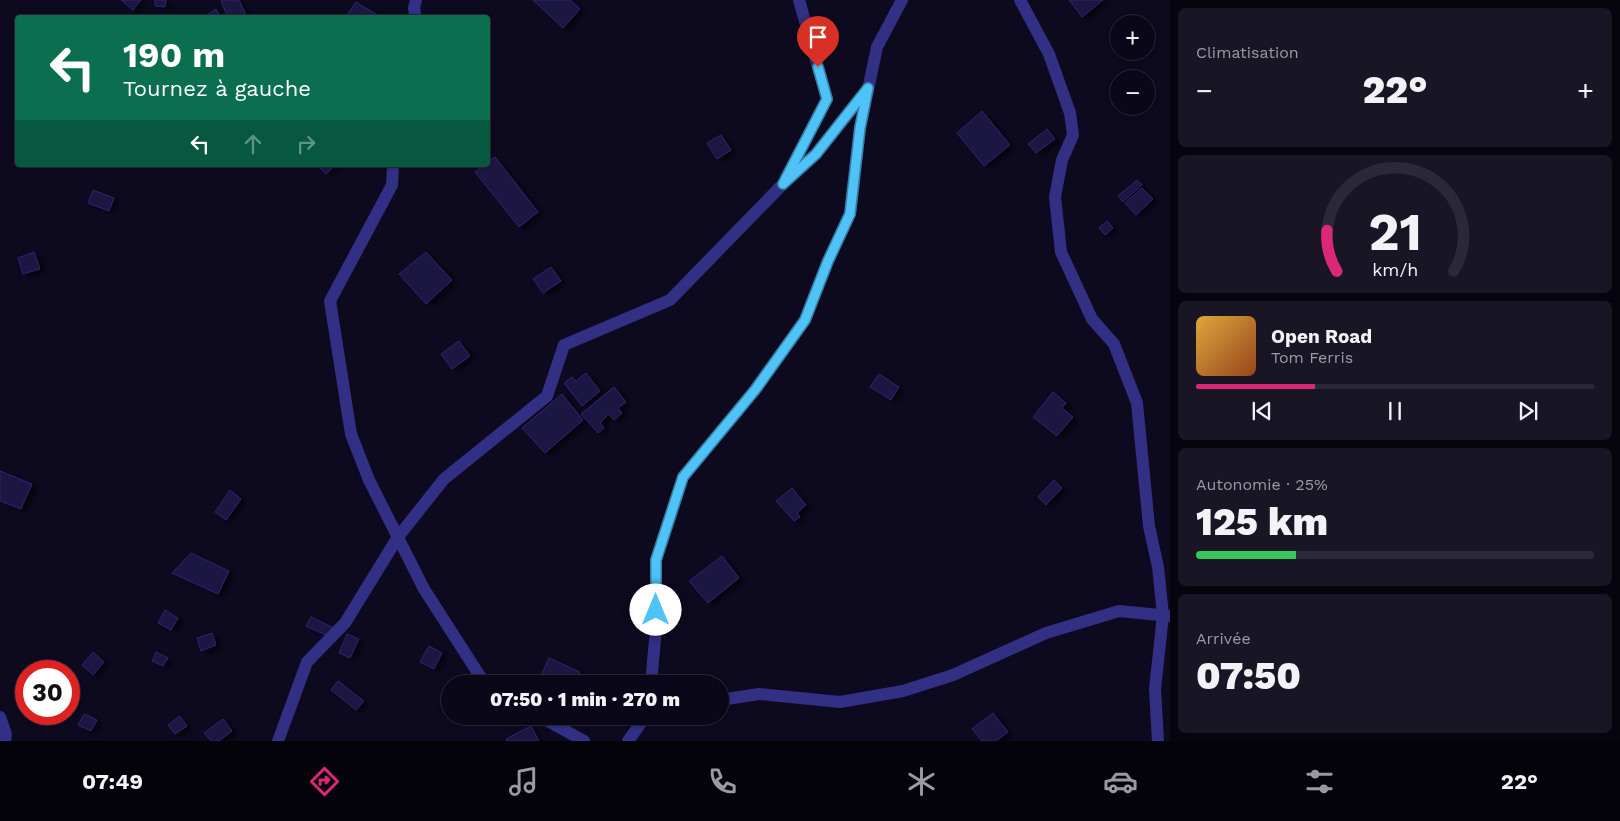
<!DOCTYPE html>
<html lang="fr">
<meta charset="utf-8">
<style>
:root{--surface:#0a0818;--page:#181625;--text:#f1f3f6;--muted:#999aa2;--line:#2a2937;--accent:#db2777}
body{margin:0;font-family:"Work Sans",sans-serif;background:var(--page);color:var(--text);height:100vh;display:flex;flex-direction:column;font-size:19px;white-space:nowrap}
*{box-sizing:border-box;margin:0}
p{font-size:16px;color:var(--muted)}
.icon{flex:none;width:28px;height:28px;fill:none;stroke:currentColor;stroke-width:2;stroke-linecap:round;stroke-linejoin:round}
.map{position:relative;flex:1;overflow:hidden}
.sheet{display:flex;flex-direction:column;gap:8px;padding:8px;background:#06040d;width:450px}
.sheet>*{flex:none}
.guide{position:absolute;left:15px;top:15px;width:475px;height:152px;border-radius:5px;box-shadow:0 1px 4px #0004,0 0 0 1px var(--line);background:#0b6e4f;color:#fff;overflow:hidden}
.tools{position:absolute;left:1110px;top:15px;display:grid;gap:10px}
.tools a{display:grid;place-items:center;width:45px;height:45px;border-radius:50%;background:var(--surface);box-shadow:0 1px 4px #0004,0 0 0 1px var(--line);font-size:25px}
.speed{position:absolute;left:15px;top:660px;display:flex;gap:10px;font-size:25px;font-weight:700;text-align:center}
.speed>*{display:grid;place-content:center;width:65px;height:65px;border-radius:50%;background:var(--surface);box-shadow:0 1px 4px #0004,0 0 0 1px var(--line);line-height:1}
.speed .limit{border:8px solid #d22;background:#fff;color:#111}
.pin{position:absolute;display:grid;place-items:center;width:42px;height:42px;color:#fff;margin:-51px -21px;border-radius:50% 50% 50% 0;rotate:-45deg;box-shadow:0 0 5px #0007}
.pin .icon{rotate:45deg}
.me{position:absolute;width:55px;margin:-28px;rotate:0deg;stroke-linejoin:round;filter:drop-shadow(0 0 4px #0008)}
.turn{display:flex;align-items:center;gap:18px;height:105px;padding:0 25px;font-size:22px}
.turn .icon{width:65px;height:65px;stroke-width:2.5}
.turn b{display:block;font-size:35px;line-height:42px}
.lanes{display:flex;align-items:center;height:48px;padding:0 25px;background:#0003;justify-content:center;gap:25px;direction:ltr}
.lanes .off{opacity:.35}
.big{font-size:38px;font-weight:800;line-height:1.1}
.sheet .card{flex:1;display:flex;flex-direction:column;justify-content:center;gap:8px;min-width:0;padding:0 18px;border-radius:8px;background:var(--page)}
.sheet .dial{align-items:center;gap:0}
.dial svg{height:130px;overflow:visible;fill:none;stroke:var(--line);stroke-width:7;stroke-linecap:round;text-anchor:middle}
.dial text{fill:var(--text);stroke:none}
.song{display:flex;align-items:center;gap:15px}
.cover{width:60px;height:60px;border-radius:8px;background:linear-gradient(135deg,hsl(40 70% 55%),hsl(20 70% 35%))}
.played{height:5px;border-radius:2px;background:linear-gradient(90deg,var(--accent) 30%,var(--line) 30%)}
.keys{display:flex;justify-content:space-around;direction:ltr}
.heat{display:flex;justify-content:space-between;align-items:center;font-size:28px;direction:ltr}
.charge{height:8px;border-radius:4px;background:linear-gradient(90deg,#34c759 25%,var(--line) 0)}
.trip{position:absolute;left:441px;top:675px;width:288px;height:50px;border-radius:25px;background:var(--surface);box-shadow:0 1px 4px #0004,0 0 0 1px var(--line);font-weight:800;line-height:50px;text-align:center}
.tab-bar{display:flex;height:80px;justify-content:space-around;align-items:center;background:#04030a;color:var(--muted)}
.tab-bar .icon{width:35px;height:35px}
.tab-bar .current{color:var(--accent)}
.tab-bar b{font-size:22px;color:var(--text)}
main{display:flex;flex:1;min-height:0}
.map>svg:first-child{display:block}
</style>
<main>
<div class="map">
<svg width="1170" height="741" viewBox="0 0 1170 741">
<defs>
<filter id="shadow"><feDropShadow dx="5.5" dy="3" stdDeviation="2.5" flood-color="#0009"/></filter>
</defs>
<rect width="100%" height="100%" fill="#0d0a20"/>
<path fill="#1d1442" stroke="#312471" filter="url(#shadow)" d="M121 0H141L133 10Z
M155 0H166L165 7 155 6Z
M224 0H239L246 15 241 18H228L221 1Z
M533 0H570L580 9 563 28Z
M1069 0H1103L1082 17Z
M356 2 381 17 380 18H355L348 14Z
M216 9 221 18H205V16Z
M982 111 1010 145 984 166 957 133Z
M1047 129 1055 139 1036 153 1028 144Z
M721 135 731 150 717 159 707 143Z
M495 157 538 212 519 227 475 172 484 165H488V162Z
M317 165H335L326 174Z
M1137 180 1142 185 1123 202 1118 196Z
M1142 188 1153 199 1136 215 1125 203Z
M93 190 114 198 109 211 88 203Z
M1107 221 1113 228 1105 235 1099 228Z
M34 252 40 269 23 274 18 258Z
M426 252 452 280 426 304 399 274Z
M551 267 561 281 543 293 533 279Z
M459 341 470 356 452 369 441 354Z
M586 373 600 391 582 406 564 383 572 377 576 381Z
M879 374 899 387 891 400 870 387Z
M614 387 626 402 618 408 622 413 614 420 609 414 600 423 604 428 598 433 581 414Z
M1053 392 1066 403 1062 408 1073 417 1057 436 1033 417Z
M562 394 583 420 545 453 522 428Z
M0 471 32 484 21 509 0 501Z
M1054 480 1062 488 1046 505 1038 497Z
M792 488 806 505 797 513 800 517 794 521 776 501Z
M230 490 241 499 226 520 215 512Z
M191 553 229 571 218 594 172 573Z
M722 556 739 578 708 603 689 581Z
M165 610 178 618 171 630 158 623Z
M311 617 332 627 328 636 306 626Z
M212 633 216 645 201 651 197 638Z
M347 634 359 639 350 658 339 653Z
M429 646 442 653 434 669 420 662Z
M93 652 104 662 93 675 82 665Z
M156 652 168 658 163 666 152 661Z
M549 658 580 672 575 684H537Z
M338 681 364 701 356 710 331 690Z
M993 713 1008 732 996 741H982L972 729Z
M84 714 97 720 91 731 78 725Z
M180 716 187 726 175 734 168 725Z
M223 719 232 731 219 741H211L204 733Z
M531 726 539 741H507L506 739Z"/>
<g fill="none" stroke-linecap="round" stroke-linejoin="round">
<path stroke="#313084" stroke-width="12" d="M416 0 414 8 416 18
M1020 0 1049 54 1070 113 1073 135 1062 160 1055 197 1061 252 1092 319 1114 344 1137 403 1149 526 1158 567 1163 615 1155 689 1158 741
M393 165 392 185 330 301 351 434 369 480 424 589 485 684
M787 176 827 99 799 0
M651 684 656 628V560L683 477 755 390 805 320 828 261 850 214 860 128 877 47 902 0
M720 700 759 694 840 702 903 691 953 675 1046 633 1119 611 1170 616
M539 716 584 741
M0 717 6 734 5 741
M278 741 307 662 345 623 398 537 444 479 547 396 564 345 670 300 783 184 816 154 868 89
M628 741 646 716"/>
</g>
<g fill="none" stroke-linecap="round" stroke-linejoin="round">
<g stroke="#337fa1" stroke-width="12">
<path id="route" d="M656 610V560L683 477 755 390 805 320 828 261 850 214 860 128 868 88 816 154 783 184 827 99 818 67"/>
</g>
<use href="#route" stroke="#4fc3f7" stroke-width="9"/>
</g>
</svg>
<div class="tools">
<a>+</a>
<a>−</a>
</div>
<div class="speed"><div class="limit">30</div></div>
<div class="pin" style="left:818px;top:67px;background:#d93025"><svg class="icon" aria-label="arrive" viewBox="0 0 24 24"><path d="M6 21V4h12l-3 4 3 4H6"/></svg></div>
<svg class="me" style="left:656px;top:610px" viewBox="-20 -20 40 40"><circle r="19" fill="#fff"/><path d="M0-13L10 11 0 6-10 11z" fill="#4fc3f7"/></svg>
<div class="trip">07:50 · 1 min · 270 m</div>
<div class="guide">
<div class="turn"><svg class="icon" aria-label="left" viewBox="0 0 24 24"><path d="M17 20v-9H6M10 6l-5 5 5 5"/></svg><div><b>190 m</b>Tournez à gauche</div></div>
<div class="lanes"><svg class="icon" aria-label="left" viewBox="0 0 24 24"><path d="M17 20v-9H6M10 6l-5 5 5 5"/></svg><svg class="icon off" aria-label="ahead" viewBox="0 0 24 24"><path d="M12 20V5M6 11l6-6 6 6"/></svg><svg class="icon off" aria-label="right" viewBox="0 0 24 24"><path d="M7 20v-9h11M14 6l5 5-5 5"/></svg></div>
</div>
</div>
<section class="sheet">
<div class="card"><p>Climatisation</p>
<div class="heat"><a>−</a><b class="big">22°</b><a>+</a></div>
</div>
<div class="card dial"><svg viewBox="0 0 100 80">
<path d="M14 69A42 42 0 1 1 86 69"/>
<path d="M14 69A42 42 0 0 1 8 44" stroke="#db2777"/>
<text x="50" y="56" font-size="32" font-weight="700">21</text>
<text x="50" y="72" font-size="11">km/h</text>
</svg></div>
<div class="card">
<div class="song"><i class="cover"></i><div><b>Open Road</b><p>Tom Ferris</p></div></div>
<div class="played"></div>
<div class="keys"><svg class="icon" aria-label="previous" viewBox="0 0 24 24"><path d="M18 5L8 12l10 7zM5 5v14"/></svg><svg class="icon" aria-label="pause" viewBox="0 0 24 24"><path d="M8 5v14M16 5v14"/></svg><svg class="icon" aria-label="next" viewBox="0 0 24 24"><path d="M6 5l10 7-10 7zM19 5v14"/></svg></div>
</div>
<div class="card"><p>Autonomie · 25%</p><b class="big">125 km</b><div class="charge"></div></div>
<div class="card"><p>Arrivée</p><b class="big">07:50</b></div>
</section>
</main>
<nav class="tab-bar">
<b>07:49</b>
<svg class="icon current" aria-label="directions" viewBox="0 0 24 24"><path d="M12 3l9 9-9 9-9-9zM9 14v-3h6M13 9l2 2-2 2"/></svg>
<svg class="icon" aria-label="music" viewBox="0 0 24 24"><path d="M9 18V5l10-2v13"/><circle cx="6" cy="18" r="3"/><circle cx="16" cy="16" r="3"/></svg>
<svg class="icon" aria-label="phone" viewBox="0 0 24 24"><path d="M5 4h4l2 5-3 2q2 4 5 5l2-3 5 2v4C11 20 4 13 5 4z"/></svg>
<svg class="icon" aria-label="climate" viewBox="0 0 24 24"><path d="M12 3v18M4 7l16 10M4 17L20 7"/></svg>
<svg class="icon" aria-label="car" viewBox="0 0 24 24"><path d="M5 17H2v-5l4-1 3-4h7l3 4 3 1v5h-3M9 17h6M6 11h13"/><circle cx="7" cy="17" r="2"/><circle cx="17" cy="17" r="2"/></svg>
<svg class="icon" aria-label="filters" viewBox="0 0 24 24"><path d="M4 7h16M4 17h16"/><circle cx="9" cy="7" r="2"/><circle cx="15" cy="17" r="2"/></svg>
<b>22°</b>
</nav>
